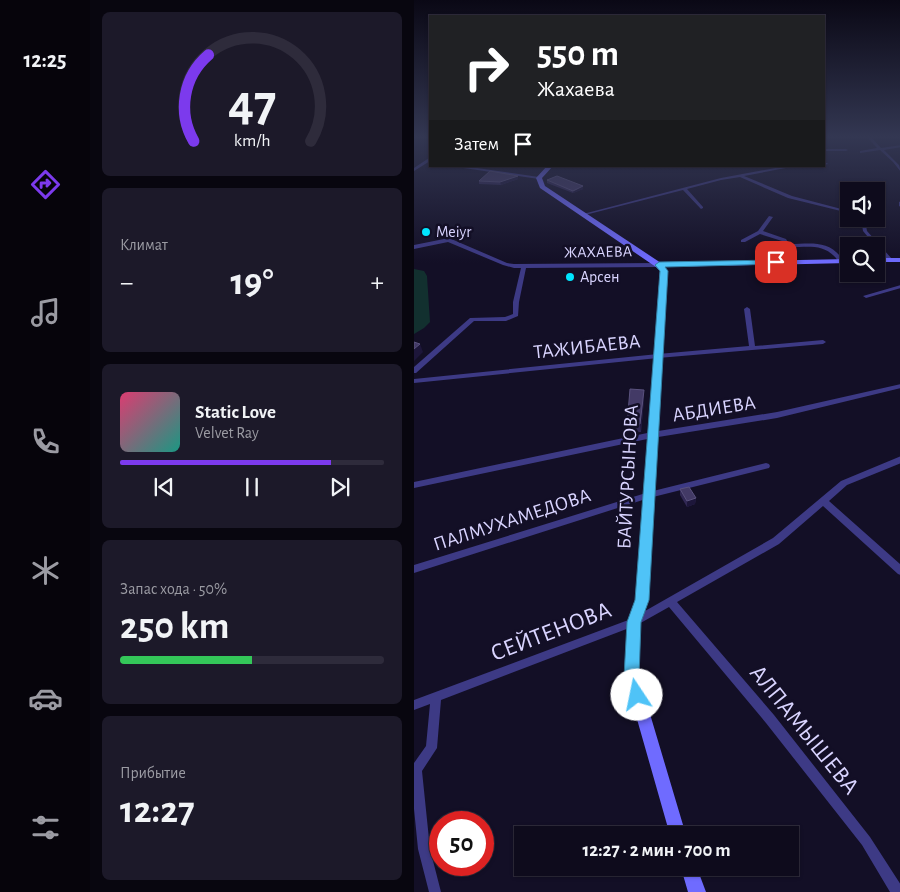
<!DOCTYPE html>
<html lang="ru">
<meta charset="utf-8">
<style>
:root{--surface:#0e0b1c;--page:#1c1929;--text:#f1f3f6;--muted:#9b9ba3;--line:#2e2b3b;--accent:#7c3aed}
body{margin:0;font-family:"Alegreya Sans",sans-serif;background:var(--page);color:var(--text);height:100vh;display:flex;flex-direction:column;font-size:19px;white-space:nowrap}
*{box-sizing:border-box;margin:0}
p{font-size:16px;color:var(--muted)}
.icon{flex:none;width:28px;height:28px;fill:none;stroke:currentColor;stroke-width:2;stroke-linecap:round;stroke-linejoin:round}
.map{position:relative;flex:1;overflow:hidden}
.drawer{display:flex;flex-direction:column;gap:12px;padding:12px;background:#08060f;width:324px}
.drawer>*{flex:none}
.guide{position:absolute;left:15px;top:15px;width:396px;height:152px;border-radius:0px;box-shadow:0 1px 4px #0004,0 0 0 1px var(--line);background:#202124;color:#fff;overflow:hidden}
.controls{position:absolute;left:426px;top:182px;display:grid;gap:10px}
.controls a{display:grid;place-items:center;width:45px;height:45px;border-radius:0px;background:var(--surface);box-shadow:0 1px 4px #0004,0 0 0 1px var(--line);font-size:25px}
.speed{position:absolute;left:15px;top:811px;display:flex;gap:10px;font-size:25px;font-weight:700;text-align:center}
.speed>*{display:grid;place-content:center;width:65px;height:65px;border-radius:50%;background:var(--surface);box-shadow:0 1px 4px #0004,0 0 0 1px var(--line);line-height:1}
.speed .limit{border:8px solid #d22;background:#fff;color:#111}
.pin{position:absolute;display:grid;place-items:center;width:42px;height:42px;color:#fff;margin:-21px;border-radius:10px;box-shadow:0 2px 8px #0006}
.me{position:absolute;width:55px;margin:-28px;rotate:349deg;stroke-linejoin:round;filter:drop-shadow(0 0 4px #0008)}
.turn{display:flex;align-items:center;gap:18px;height:105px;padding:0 25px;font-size:22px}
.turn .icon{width:65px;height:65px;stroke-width:2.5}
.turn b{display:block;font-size:35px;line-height:42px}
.then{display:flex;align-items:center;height:48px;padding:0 25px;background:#0003;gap:10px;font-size:19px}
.big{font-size:38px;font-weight:700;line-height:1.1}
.drawer .tile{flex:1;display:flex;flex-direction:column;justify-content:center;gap:8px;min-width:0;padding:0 18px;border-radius:8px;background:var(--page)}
.drawer .dial{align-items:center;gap:0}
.dial svg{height:130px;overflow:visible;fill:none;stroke:var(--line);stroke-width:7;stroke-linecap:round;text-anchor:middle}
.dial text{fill:var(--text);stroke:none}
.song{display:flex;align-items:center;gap:15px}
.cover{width:60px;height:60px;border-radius:8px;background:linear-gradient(135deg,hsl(340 70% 55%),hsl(170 70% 35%))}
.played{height:5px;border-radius:2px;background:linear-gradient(90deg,var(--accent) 80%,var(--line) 80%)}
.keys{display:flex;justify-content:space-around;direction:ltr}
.heat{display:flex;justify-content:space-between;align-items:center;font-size:28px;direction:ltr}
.charge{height:8px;border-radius:4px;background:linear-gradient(90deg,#34c759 50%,var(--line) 0)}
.trip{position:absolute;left:100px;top:826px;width:285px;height:50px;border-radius:0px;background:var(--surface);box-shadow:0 1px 4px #0004,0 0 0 1px var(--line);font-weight:700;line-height:50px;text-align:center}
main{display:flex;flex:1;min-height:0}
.menu{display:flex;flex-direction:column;width:90px;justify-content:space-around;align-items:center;background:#06040b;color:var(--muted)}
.menu .icon{width:35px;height:35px}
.menu .selected{color:var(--accent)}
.menu b{font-size:22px;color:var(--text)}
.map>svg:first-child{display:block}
</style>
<main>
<nav class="menu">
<b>12:25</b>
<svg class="icon selected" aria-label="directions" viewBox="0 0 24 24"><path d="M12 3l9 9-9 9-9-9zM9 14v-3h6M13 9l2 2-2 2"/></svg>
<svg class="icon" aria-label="music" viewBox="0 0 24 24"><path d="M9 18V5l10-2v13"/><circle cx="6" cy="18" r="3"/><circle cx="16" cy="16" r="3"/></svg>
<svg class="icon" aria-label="phone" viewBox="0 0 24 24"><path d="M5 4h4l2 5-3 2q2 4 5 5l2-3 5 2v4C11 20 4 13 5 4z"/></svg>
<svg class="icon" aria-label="climate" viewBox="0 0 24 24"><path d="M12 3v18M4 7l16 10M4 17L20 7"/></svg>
<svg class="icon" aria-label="car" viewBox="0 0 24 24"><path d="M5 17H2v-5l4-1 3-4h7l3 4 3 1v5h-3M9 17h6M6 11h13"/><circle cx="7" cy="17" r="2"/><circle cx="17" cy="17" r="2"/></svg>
<svg class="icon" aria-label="filters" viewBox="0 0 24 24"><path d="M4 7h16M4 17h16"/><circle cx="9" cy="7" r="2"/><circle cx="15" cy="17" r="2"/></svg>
</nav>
<section class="drawer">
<div class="tile dial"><svg viewBox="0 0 100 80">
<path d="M14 69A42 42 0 1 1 86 69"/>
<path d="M14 69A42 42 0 0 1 23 16" stroke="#7c3aed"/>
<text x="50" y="56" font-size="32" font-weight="700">47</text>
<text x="50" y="72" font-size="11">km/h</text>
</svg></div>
<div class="tile"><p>Климат</p>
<div class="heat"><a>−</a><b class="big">19°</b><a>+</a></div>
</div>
<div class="tile">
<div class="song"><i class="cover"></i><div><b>Static Love</b><p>Velvet Ray</p></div></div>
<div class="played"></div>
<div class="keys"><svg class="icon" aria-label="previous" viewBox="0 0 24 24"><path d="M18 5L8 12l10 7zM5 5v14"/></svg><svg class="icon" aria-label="pause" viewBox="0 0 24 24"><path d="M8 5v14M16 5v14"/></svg><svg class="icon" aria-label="next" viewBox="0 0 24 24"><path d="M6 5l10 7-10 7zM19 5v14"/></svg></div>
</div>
<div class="tile"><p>Запас хода · 50%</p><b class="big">250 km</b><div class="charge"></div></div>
<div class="tile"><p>Прибытие</p><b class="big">12:27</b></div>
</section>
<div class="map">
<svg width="487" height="892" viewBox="0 0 487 892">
<rect width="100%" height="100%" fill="#130f26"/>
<path fill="#12302f" d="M0 269 10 271 13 276 16 322 10 328 0 334Z"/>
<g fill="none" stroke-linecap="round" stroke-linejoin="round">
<path fill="#3d3a85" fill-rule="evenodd" d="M454 138H458L467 148 487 145V147L470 150 485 165 487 172 479 162 466 150 446 153V151L463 148Z
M410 149H432L434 150 432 151H410Z
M15 158H16V161L0 171V168Z
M410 163H413L414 164 410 165Z
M36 166H49L125 177 127 178 125 179Z
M372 166H382L330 176 378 196 435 211V213L374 198 326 177 307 180 273 189 289 207V208L287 209 269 190 171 215 169 214 307 178Z
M487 201V207L485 206V202Z
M355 216 359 217 349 231 372 239 375 244C398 244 415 239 430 261L425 262C412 243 397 247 376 247L384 262 379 263 368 241 346 234 331 242H327V240L344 231Z
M447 219H451L453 231 478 259V261H474L449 231Z
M35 238 93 263 100 264 245 263 248 265 245 267 112 268 105 302 104 316 92 321H60L2 373H0V367L56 318 91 317 99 314V302L107 268H100L89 265 34 242 0 249V245Z
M487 285V288L452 298 449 296Z
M333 307 336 309 341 346 409 340 412 342 409 344 244 358 0 383V379L244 354 335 346 330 309Z
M487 384V388L363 418 238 438 0 488V482L238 432 363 412Z
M487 456V463L433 485 415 501 487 565V575L484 574 409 506 365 544 263 602 360 715 456 837 487 885V892H476L448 845 352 723 255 607 223 625 27 700 23 748 8 771 16 849 27 892H15L4 849 0 809V763L12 746 16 704 0 710V700L217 619 359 538 427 481Z
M352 463 355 464 356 466 355 468 235 498 0 573V565L235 492Z"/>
<path fill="#6f6bff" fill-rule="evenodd" d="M133 166H139L128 178 131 186 247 263 435 259V263L250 267 254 271 234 600 226 622 225 677 272 835H256L211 677 214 622 222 600 246 271 242 267 126 188 122 178Z
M462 258H487V262H462Z
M267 868H283L292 892H274Z"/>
</g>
<path fill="#312854" d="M104 176V179L87 185 65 184V181Z
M133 180 169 189 159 193 133 183Z
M230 399 227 432 213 433V425Z
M266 489 282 498 281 504 273 507 266 495Z"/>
<path fill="#1d163a" d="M104 176V179L87 185 86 182Z
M169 186V189L159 193V191Z
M6 344 9 352 0 361V349Z
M230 390V399L227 432 226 424Z
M282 498 281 504 273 507V501Z"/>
<path fill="#433a66" stroke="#5a527e" d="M76 171 104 176 86 182 65 181Z
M143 176 169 186 159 191 133 180Z
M0 342 6 344 0 349Z
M216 389 230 390 226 424 213 425Z
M275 487 282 498 273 501 266 489Z"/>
<linearGradient id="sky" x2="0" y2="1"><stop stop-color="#0a0815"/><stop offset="0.52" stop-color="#333752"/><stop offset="1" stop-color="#333752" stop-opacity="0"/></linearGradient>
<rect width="487" height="263" fill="url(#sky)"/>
<path fill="#4fc3f7" stroke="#337fa1" d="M362 260H364V264L251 267 254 271 235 600 227 622 225 677 231 695 228 700 223 703 217 700 210 677 213 622 221 600 246 271 241 265 245 262Z"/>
<g fill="#00e5ff" stroke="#130f26" stroke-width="2">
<circle cx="12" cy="232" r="5"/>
<circle cx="156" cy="277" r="5"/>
</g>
<g text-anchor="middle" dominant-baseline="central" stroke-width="5" stroke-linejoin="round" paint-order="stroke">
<g font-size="16" fill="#d9d4ff" stroke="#130f26" text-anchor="start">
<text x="22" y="232">Meiyr</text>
<text x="166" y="277">Арсен</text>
</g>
<g font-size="16" fill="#d9d4ff" stroke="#130f26">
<text transform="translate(184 252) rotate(-1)">ЖАХАЕВА</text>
</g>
<g font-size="20" fill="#d9d4ff" stroke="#130f26">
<text transform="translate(173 347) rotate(-6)">ТАЖИБАЕВА</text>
<text transform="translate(300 409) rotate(-9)">АБДИЕВА</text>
<text transform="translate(214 477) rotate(-87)">БАЙТУРСЫНОВА</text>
<text transform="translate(98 520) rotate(-18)">ПАЛМУХАМЕДОВА</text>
</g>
<g font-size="24" fill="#d9d4ff" stroke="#130f26">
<text transform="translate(137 632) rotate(-21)">СЕЙТЕНОВА</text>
<text transform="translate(390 730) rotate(51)">АЛПАМЫШЕВА</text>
</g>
</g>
</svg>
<div class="controls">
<a><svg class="icon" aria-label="sound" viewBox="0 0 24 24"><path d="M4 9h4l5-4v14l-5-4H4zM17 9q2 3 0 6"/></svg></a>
<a><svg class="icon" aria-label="search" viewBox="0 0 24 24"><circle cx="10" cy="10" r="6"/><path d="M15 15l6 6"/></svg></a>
</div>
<div class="speed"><div class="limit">50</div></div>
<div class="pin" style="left:362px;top:262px;background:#d93025"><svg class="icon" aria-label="arrive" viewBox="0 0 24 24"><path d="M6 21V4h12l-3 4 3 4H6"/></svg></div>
<svg class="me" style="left:223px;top:695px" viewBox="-20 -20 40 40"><circle r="19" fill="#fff"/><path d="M0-13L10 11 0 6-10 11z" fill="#4fc3f7"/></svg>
<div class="trip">12:27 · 2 мин · 700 m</div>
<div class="guide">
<div class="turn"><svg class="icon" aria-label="right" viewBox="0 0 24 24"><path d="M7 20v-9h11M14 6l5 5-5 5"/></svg><div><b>550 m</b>Жахаева</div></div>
<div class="then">Затем<svg class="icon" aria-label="arrive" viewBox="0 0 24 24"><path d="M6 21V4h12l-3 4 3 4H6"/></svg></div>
</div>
</div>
</main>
